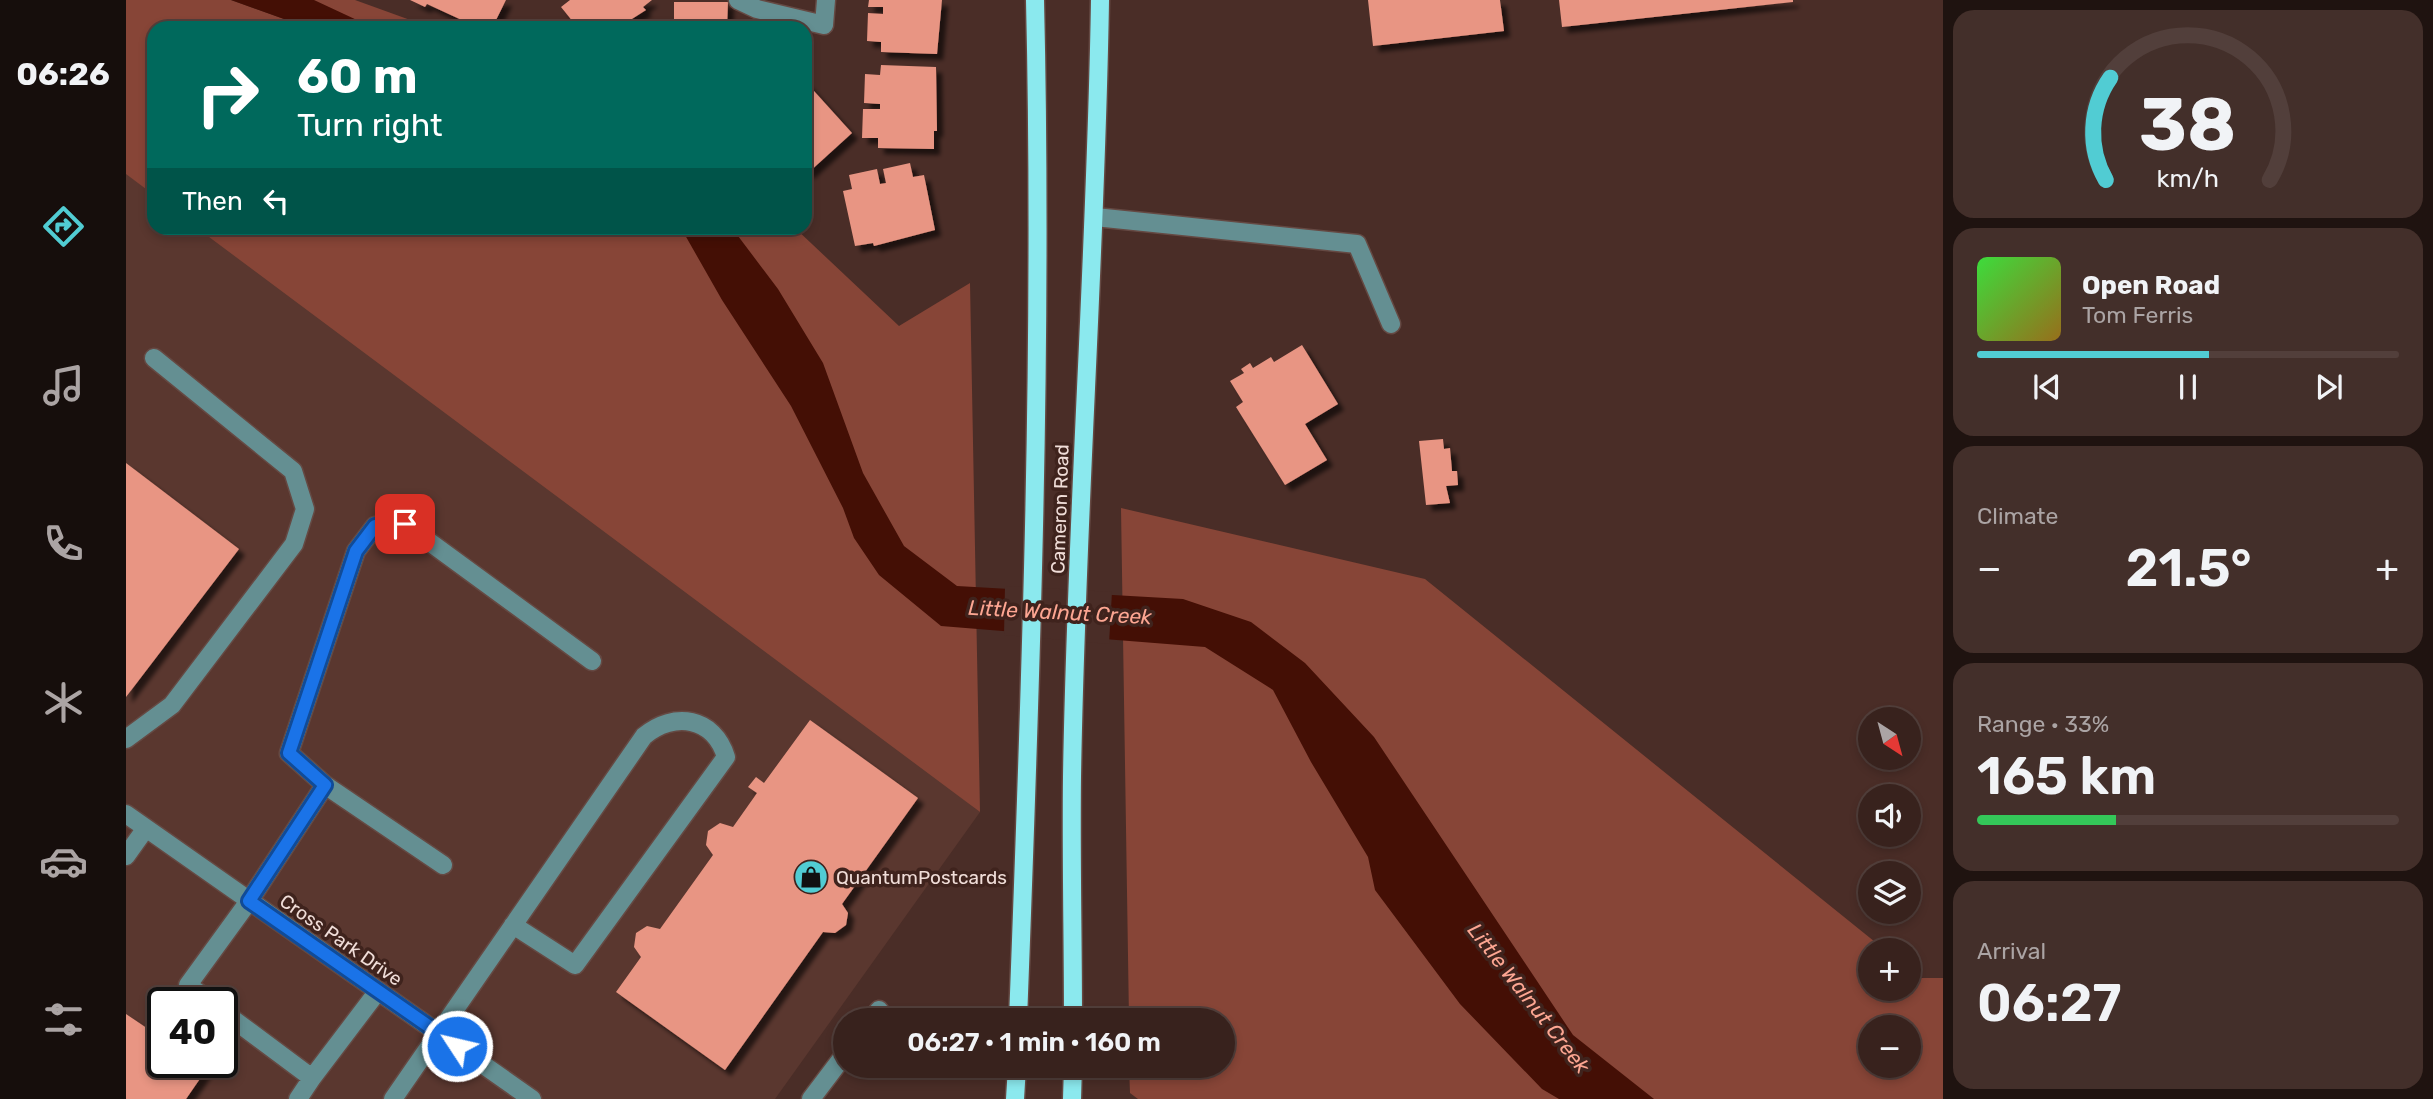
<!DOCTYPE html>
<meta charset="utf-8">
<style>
:root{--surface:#38221d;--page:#432f2a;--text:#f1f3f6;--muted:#aba4a4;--line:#523f3b;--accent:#51ccd3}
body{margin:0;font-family:Rubik,sans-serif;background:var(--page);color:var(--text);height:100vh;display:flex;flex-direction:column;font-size:26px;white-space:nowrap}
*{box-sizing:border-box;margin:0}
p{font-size:23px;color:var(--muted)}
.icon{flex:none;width:38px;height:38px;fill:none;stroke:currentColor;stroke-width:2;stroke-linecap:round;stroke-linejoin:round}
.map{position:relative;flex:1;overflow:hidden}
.sheet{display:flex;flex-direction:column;gap:10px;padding:10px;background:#1f1310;width:490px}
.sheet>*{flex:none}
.guide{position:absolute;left:21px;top:21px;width:665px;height:214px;border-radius:21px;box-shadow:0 4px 10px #0003,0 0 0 2px var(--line);background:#00695c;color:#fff;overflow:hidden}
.needle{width:46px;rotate:144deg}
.fabs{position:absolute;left:1732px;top:707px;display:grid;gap:14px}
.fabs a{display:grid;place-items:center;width:63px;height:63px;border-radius:50%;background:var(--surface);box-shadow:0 4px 10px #0003,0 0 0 2px var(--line);font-size:35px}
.speed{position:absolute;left:21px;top:987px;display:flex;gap:14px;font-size:35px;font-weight:700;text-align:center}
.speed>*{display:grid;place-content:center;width:91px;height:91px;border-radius:50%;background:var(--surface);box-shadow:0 4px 10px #0003,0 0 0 2px var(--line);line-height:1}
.speed .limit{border:4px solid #111;border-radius:10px;background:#fff;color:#111}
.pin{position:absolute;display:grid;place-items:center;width:60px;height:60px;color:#fff;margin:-30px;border-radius:14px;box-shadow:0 4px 10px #0006}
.me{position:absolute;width:77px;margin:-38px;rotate:305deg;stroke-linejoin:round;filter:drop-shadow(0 0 5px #0008)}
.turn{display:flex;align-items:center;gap:24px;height:147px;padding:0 35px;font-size:32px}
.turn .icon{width:91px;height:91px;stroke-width:2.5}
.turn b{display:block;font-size:49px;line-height:60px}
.then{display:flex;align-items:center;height:66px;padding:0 35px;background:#0003;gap:14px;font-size:26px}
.big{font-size:52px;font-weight:600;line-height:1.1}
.sheet .tile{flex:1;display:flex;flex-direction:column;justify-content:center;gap:10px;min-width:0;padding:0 24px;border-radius:21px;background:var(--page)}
.sheet .dial{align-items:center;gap:0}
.dial svg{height:182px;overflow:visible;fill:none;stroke:var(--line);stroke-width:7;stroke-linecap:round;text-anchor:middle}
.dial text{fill:var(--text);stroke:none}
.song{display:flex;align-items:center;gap:21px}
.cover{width:84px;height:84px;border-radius:10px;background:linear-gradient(135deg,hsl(120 70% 55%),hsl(40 70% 35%))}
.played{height:7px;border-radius:4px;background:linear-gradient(90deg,var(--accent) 55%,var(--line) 55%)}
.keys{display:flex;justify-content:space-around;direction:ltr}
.heat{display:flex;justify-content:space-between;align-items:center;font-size:38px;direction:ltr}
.charge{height:10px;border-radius:5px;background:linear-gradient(90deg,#34c759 33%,var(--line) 0)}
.trip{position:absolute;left:707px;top:1008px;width:402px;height:70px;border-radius:35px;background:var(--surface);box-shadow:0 4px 10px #0003,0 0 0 2px var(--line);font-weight:600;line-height:70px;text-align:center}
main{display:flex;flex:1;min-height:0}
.tab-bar{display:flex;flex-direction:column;width:126px;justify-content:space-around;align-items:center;background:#160e0c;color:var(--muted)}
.tab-bar .icon{width:49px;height:49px}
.tab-bar .current{color:var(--accent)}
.tab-bar b{font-size:32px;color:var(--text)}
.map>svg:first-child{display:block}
</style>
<main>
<nav class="tab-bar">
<b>06:26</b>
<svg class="icon current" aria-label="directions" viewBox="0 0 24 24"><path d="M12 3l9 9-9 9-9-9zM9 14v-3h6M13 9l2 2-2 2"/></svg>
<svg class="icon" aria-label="music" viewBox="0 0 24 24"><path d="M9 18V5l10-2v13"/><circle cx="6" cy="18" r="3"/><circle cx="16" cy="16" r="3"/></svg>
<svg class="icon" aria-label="phone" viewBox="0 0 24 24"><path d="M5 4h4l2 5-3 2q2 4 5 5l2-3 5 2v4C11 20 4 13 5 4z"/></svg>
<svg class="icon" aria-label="climate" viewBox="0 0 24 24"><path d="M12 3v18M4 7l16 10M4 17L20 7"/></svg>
<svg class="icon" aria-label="car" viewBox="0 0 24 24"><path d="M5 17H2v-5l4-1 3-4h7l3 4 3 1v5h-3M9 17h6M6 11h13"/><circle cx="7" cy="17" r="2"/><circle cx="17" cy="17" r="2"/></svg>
<svg class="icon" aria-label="filters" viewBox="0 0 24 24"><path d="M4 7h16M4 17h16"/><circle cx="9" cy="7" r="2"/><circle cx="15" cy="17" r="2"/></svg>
</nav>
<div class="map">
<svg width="1817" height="1099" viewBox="0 0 1817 1099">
<defs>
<filter id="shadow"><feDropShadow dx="6" dy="6" stdDeviation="2" flood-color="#0009"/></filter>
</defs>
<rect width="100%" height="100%" fill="#4a2d27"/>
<path fill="#5a372f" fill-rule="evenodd" d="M0 169 28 189V228H83L551 575 854 812 649 1099H0ZM37 1003H96V1062H37Z"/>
<path fill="#874537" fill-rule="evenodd" d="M0 0H105L158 19 177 0H229L287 21 321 28H28V195L0 174Z
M71 228H669L773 326 844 283 854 812Z
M995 508 1299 579 1759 950H1745V989H1783V970L1794 978H1817V1099H1012L1004 1093 1003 1066H1097V1020H1003ZM1745 1027H1783V1066H1745Z"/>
<path fill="#440f05" d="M105 0H188L248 28H169L158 19Z
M551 228H606L652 289 697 363 737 473 778 546 831 586 1057 599 1125 622 1179 663 1248 737 1447 1035 1528 1099H1433L1416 1089 1334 1004 1249 890 1242 857 1185 762 1147 690 1079 647 815 626 753 575 728 538 717 508 665 406 596 300 559 235Z"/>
<path fill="#4a2d27" d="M879 586 986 592 983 644 878 635Z"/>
<path fill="#e89583" filter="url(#shadow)" d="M284 0H380L366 28H353L301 4 299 7Z
M444 0H526L517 7 520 10 498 24V28H452L435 7Z
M743 0H816L811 54 755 52V42L741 41 742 13 757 14V7H742Z
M1242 0H1374L1378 31 1247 46Z
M1433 0H1667V2L1436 27Z
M548 2H602L601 28H544V21H548Z
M755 65 810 67 811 131H808V149L752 148V138H736L737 109H754V104L738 103 739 74 754 75Z
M679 81 726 133 682 173 679 170Z
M784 163 787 177 798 175 809 230 748 246 747 243 729 246 717 191 726 189 723 175 751 169 754 184 760 183 757 169Z
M1176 345 1212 404 1179 424 1201 460 1159 485 1110 407 1117 402 1104 381 1118 373 1115 369 1124 363 1127 368 1145 357 1148 362Z
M1317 439 1318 449 1324 448 1326 471H1331L1332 485 1320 486 1324 503 1300 505 1293 441Z
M0 463 113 549 0 697Z
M684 720 792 798 716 904 722 913 720 925 709 933 697 932 599 1070 490 992 515 957 508 947 510 933 521 926 534 929 587 855 580 845 582 831 594 823 607 827 631 793 622 787 630 777 638 783Z
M0 1014 37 1039V1062H69L80 1070 60 1099H0Z"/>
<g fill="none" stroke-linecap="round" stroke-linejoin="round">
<g stroke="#654943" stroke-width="21">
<path id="minor" d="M612 0 631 9 698 25 700 0
M969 217 1231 244 1265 324
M0 739 46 705 168 544 179 509 167 471 28 358
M199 785 163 753 230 551 249 526 279 524 466 661
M0 814 406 1099
M0 856 20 828
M86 1003 62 985 123 901 199 785 317 865
M96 1011 186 1078 252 991
M745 1020 753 1010
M172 1099 186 1078
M267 1099 518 736C548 711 588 717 600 757L449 965 387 925
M685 1099 719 1054"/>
</g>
<g stroke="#654943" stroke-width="21">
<path id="major" d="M892 1020C905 680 917 340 909 0
M947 1020C947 939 945 858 946 777 950 518 970 259 974 0
M889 1099 891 1066
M946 1099 947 1066"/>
</g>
<use href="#minor" stroke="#648f92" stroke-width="18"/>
<use href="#major" stroke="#8be9ee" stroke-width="18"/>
</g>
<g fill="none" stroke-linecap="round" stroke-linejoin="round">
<g stroke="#114b97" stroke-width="18">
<path id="route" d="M279 524 249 526 230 551 163 753 199 785 123 901 331 1046"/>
</g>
<use href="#route" stroke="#1a73e8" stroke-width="12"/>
</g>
<defs>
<g id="shop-disc" transform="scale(1.75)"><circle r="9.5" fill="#51ccd3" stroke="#3f231d"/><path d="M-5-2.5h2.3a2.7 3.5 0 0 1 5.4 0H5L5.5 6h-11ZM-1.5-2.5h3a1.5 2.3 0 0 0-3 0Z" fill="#111"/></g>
</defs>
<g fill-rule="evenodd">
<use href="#shop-disc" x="685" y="877"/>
</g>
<g text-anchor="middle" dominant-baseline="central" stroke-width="7" stroke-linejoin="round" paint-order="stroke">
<g font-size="19" fill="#f0ddd8" stroke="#3f231d">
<text transform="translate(934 509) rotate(-88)">Cameron Road</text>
<text transform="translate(215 940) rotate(35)">Cross Park Drive</text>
</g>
<g font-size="19" fill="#f0ddd8" stroke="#3f231d" text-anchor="start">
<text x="710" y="877">QuantumPostcards</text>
</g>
<g font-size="21" font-style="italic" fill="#fda692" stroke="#3f231d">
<text transform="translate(934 612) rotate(3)">Little Walnut Creek</text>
<text transform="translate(1403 998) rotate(52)">Little Walnut Creek</text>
</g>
</g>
</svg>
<div class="fabs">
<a><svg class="needle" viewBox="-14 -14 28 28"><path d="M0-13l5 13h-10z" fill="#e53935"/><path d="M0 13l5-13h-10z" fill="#aba4a4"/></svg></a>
<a><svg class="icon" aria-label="sound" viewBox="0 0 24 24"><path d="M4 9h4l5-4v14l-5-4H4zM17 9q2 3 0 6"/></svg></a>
<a><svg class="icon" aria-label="layers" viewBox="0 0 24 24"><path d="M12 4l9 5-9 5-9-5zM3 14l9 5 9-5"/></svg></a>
<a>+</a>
<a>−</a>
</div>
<div class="speed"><div class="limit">40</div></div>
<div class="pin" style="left:279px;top:524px;background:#d93025"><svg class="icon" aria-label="arrive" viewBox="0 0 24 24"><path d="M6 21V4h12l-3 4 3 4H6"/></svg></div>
<svg class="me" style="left:331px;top:1046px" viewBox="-20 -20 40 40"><circle r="17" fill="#1a73e8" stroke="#fff" stroke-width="3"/><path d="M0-11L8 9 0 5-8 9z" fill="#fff"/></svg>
<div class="trip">06:27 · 1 min · 160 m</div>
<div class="guide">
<div class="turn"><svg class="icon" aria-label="right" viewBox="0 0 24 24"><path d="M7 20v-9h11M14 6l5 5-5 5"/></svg><div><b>60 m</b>Turn right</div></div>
<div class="then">Then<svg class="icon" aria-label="left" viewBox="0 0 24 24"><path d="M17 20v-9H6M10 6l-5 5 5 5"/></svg></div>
</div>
</div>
<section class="sheet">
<div class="tile dial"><svg viewBox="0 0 100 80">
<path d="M14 69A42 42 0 1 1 86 69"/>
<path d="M14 69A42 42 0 0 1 16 24" stroke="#51ccd3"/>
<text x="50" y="56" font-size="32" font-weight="700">38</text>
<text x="50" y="72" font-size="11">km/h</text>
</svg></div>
<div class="tile">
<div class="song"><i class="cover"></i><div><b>Open Road</b><p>Tom Ferris</p></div></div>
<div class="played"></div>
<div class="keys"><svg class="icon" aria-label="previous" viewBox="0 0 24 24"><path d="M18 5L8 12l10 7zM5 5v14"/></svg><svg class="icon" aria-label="pause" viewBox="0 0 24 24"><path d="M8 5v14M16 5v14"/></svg><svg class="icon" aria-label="next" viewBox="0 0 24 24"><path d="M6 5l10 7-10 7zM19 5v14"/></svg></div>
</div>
<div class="tile"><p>Climate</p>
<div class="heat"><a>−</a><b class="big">21.5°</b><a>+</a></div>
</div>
<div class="tile"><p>Range · 33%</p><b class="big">165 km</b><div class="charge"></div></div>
<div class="tile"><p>Arrival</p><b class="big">06:27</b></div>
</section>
</main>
